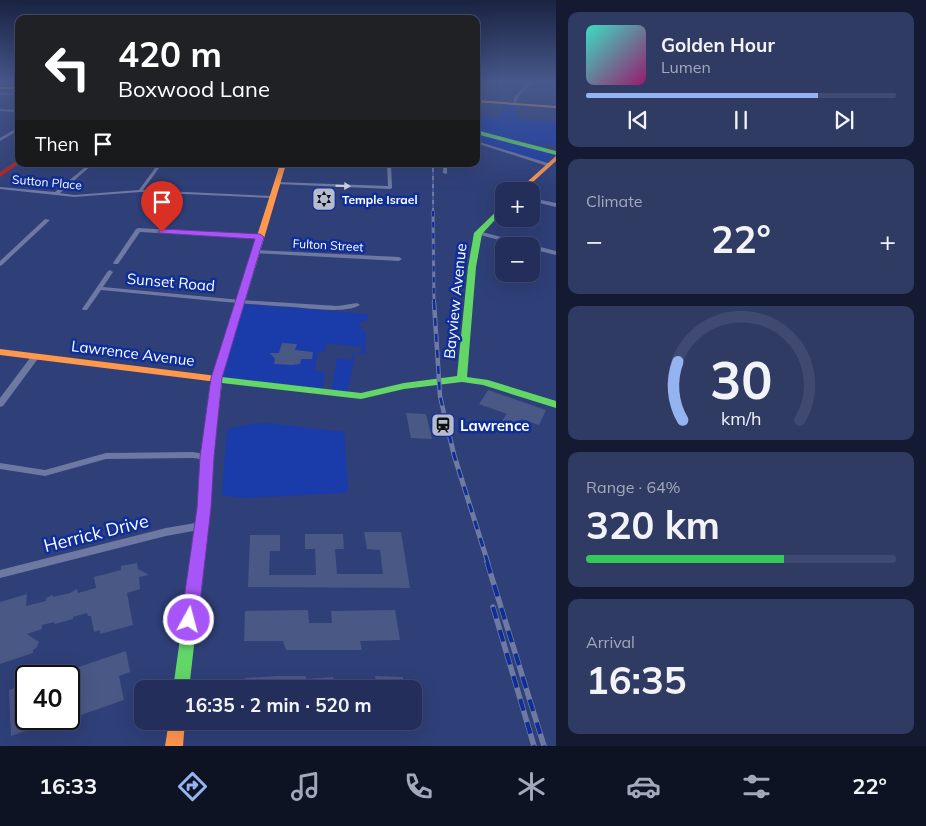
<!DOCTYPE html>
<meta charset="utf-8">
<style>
:root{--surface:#232f5a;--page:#2f3b63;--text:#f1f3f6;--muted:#a3a9bb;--line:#404a70;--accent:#95b2f1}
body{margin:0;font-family:Mulish,sans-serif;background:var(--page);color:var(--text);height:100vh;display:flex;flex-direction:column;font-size:19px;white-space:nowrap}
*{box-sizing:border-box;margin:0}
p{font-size:16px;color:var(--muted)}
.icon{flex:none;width:28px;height:28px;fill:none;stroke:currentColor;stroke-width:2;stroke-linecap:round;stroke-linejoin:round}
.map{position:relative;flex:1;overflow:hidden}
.panel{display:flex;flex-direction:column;gap:12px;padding:12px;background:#131a32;width:370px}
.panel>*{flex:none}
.top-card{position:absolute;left:15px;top:15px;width:465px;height:152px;border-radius:10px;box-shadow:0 5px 20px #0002,0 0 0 1px var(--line);background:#202124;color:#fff;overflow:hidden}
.tools{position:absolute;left:495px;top:182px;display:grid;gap:10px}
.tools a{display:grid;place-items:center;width:45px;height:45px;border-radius:10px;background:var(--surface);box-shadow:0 5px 20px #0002,0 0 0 1px var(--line);font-size:25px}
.speed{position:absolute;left:15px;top:665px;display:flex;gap:10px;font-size:25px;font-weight:700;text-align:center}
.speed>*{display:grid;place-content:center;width:65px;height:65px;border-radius:50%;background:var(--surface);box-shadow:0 5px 20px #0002,0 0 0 1px var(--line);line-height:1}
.speed .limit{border:2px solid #111;border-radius:8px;background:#fff;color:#111}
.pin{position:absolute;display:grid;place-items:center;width:42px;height:42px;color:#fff;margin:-51px -21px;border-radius:50% 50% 50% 0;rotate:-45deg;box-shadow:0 0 5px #0007}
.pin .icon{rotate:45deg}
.me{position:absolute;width:55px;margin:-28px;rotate:7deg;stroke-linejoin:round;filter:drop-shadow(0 0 4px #0008)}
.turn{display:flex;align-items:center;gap:18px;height:105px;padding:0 20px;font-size:22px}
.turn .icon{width:65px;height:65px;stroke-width:2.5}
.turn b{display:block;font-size:35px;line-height:42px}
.then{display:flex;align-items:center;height:48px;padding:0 20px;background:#0003;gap:10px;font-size:19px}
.big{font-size:38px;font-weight:700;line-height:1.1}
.panel .card{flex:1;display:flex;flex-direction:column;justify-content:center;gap:8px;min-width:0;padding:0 18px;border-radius:10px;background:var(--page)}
.panel .dial{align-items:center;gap:0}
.dial svg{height:130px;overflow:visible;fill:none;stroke:var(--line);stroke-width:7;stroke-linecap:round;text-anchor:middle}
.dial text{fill:var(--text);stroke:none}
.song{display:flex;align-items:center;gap:15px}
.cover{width:60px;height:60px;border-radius:8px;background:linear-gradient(135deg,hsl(170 70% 55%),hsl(320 70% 35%))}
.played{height:5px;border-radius:2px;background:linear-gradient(90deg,var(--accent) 75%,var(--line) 75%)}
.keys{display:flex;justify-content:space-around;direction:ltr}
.heat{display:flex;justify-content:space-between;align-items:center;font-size:28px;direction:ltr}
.charge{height:8px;border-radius:4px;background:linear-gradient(90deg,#34c759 64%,var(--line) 0)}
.trip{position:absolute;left:134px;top:680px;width:288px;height:50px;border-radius:10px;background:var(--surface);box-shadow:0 5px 20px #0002,0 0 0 1px var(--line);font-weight:700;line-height:50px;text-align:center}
.menu{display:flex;height:80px;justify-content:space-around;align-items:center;background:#0e1324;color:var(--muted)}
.menu .icon{width:35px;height:35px}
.menu .current{color:var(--accent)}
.menu b{font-size:22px;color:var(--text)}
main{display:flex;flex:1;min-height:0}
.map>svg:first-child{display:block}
</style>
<main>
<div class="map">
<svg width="556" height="746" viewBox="0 0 556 746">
<rect width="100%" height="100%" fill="#2f3f78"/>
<path fill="#1a3caa" d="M508 105 514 106 519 119 556 122V145L502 132 547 144 543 146 476 131V116L500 117 501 108Z
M476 132 551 154 553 155 545 162 476 140Z
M241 304 368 314V319L358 324 366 333 365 354H355L347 394 331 392 337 358 352 360 353 353H362L361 347 327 343 324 352H318L315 370 325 372 322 391 220 378Z
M268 423 344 432 348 487 346 493 243 498 222 495 227 429 250 424Z"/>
<path fill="#4a5885" d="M282 343 297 344 295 350 313 352 312 359H301L300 364 292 365 274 364 275 359 270 353H279Z
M488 390 546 410 539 425 521 419 519 428 501 422 507 414 479 404Z
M406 413 426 414 432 439 411 438Z
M364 532H401L410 588 248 587 250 535H280V551H270L269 575H316L315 549H305V534H343L344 549H335L337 574H383L380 550 367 549Z
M137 563 138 569 149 575 139 577 140 589 127 593 133 625 100 634V630L94 632 91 616H88L87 613 73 617V619L55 624 54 622 42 625V629L27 634 39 642 37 647 33 650V653L0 664V602L27 594 26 606 46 601V598L53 595V597L70 593 77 589 78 593 96 588 94 577 121 570V566Z
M308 610 309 623H332L331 611 395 610 400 640 360 641 362 650H286L283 641H244L245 611Z
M126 651 130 672 119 676 124 700 81 715 79 698 69 702V676L55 675Z
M278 676H306V679L333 677 335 689H245V678Z
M375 676 403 677 404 689H347L348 682H376Z
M26 684V719L57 720 11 736 9 690Z"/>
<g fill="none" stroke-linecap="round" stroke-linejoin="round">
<path fill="#6d79a3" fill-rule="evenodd" d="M529 82H533L518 97 515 105H513L515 96Z
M0 93H14L16 94 1 95Z
M0 109 19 110V112L0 111Z
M19 127V130L0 141V138Z
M476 141 551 164V165L547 166 476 143Z
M89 164H93L60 193 74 195 139 190 158 164H162L143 190 272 196 274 197 272 198 140 192 74 197 0 189V187L55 192Z
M230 164H234L231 167 229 166Z
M387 164H391L392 188 390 189 277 184 275 183 277 182 388 186Z
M443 164H447V174L443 173Z
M531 198 556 203V207L531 201Z
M45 219 50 220 2 265 0 266V261Z
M138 228 260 235 263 237 260 239 140 232 118 264H114L113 263 136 229Z
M478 231 556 251V255L531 249V246H523L476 234V232Z
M255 250 399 257 402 259 399 261 253 253 252 252Z
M110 270 113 272 103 287 241 300 338 306 357 303 360 305C346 314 309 308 292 307 228 303 165 296 101 290L87 310H83L82 309 108 271Z
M33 354H39L40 356 3 406 0 407V398Z
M193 452 210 455 211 457 210 459 207 460 193 458 106 459 45 476 0 469V463L45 470 106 453Z
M201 522 204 523 206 526 204 529 166 536 0 578V570L166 528Z"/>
<path fill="#63d668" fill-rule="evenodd" d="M476 130 556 151V155L476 134Z
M504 204V210L482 234 476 267 467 377 488 380 556 401V408L483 385 462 382 404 389 361 399 222 383 213 457 210 508 189 689H173L198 508 201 457 211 381 205 380 204 378 205 376 213 375 255 242 259 240 263 242 222 377 361 393 404 383 457 376 468 267 474 233Z"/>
<path fill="#ff974d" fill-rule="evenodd" d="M0 87H19V89H0Z
M476 100 556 106V108L476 102Z
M556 156V161L523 191H517Z
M280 164H286L263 242 262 244H256L255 242Z
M0 349 209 375 214 378 209 381 0 355Z
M169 721H185L183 746H165Z"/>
<path fill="#b3261e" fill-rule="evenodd" d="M19 159V164L0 177V172Z"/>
<g stroke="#6f7aa2" stroke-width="2">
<path id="rail-far4" d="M433 164V212"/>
</g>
<g stroke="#6f7aa2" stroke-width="3">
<path id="rail-far3" d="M433 211 434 303"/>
</g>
<g stroke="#6f7aa2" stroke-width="4.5">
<path id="rail-far2" d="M434 302 440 396 445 418"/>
</g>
<g stroke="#6f7aa2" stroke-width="5">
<path id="rail-far1" d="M445 417 454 455 488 563"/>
</g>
<g stroke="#6f7aa2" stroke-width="5.5">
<path id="rail" d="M487 562 544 746
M493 607 534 746"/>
</g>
<use href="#rail-far4" stroke="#102e97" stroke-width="1" stroke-dasharray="4" stroke-linecap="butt"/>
<use href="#rail-far3" stroke="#102e97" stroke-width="2" stroke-dasharray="5.5" stroke-linecap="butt"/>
<use href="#rail-far2" stroke="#102e97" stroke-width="2.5" stroke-dasharray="8" stroke-linecap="butt"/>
<use href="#rail-far1" stroke="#102e97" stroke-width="3" stroke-dasharray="9" stroke-linecap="butt"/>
<use href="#rail" stroke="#102e97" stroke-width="4" stroke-dasharray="12" stroke-linecap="butt"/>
</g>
<defs><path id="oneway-solid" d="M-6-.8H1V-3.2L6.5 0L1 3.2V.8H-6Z" transform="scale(1.25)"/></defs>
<use fill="#ccd0df" href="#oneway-solid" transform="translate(343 186) rotate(2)"/>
<linearGradient id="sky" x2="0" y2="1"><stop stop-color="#1a2342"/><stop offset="0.44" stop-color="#47588b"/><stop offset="1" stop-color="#47588b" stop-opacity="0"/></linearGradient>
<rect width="556" height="186" fill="url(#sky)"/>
<path fill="#a855f7" stroke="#6d37a1" d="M162 229 260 234 264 237 222 378 214 457 211 508 198 620 195 625 189 627 183 625 181 620 197 508 200 457 211 378 255 239 159 233 158 232Z"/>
<defs>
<g id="synagogue-square" transform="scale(1.25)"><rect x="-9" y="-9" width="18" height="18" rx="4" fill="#b6bcd0" stroke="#102e97"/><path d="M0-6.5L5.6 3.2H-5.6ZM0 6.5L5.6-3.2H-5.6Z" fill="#111"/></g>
<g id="station-square" transform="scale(1.25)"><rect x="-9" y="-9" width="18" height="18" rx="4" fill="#b6bcd0" stroke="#102e97"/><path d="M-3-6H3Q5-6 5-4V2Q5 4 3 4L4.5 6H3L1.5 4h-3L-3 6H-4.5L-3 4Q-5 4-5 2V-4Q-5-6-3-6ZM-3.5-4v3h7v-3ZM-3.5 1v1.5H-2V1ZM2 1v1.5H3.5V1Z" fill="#111"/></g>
</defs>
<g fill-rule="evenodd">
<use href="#synagogue-square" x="324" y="199"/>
<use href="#station-square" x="443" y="425"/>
</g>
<g text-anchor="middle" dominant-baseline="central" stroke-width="5" stroke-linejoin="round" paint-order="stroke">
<g font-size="12" fill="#fff" stroke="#102e97">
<text transform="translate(47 182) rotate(5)">Sutton Place</text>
<text transform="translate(328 245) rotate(3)">Fulton Street</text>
</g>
<g font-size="12" font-weight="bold" fill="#fff" stroke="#102e97" text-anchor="start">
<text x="342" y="199">Temple Israel</text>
</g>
<g font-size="15" fill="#fff" stroke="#102e97">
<text transform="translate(171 282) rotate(5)">Sunset Road</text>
<text transform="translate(455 301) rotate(-84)">Bayview Avenue</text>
<text transform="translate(133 353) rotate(7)">Lawrence Avenue</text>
</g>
<g font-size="15" font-weight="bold" fill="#fff" stroke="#102e97" text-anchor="start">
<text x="460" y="425">Lawrence</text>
</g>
<g font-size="18" fill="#fff" stroke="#102e97">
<text transform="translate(96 533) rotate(-14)">Herrick Drive</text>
</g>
</g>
</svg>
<div class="tools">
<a>+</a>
<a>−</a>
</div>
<div class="speed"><div class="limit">40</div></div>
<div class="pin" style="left:162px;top:232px;background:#d93025"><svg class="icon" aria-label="arrive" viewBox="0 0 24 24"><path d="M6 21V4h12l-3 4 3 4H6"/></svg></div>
<svg class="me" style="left:189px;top:620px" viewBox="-20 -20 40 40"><circle r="17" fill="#a855f7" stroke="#fff" stroke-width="3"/><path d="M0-11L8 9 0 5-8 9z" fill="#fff"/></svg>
<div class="trip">16:35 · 2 min · 520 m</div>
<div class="top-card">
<div class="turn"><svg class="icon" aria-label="left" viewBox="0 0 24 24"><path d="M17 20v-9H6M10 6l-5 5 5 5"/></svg><div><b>420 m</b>Boxwood Lane</div></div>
<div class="then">Then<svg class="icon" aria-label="arrive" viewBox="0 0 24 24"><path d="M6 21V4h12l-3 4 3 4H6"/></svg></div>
</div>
</div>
<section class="panel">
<div class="card">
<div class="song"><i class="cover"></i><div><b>Golden Hour</b><p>Lumen</p></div></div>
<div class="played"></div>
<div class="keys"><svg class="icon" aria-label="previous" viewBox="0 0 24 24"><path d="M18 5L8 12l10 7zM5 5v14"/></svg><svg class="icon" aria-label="pause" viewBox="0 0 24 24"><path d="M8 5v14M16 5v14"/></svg><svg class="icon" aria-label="next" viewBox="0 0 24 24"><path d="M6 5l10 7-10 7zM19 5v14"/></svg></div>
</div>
<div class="card"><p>Climate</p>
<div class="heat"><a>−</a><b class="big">22°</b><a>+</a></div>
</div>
<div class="card dial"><svg viewBox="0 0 100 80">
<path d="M14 69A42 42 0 1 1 86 69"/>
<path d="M14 69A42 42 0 0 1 11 33" stroke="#95b2f1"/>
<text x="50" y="56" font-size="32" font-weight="700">30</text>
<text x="50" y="72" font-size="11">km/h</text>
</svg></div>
<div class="card"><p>Range · 64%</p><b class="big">320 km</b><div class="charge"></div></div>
<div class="card"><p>Arrival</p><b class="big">16:35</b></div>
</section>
</main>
<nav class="menu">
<b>16:33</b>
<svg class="icon current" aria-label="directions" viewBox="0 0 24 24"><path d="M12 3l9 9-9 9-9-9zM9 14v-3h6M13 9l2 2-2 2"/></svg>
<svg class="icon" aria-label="music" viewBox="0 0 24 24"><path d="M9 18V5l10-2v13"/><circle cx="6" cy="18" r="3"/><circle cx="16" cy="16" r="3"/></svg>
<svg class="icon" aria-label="phone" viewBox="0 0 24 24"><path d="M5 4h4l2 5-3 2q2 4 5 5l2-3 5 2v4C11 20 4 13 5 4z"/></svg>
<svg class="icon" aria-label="climate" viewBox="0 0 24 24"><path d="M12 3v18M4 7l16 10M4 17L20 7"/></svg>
<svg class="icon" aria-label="car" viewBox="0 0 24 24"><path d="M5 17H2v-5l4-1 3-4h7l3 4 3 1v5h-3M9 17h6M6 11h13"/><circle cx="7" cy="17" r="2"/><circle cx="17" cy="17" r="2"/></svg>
<svg class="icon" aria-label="filters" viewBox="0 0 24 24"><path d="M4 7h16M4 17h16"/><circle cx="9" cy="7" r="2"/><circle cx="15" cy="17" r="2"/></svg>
<b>22°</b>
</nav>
